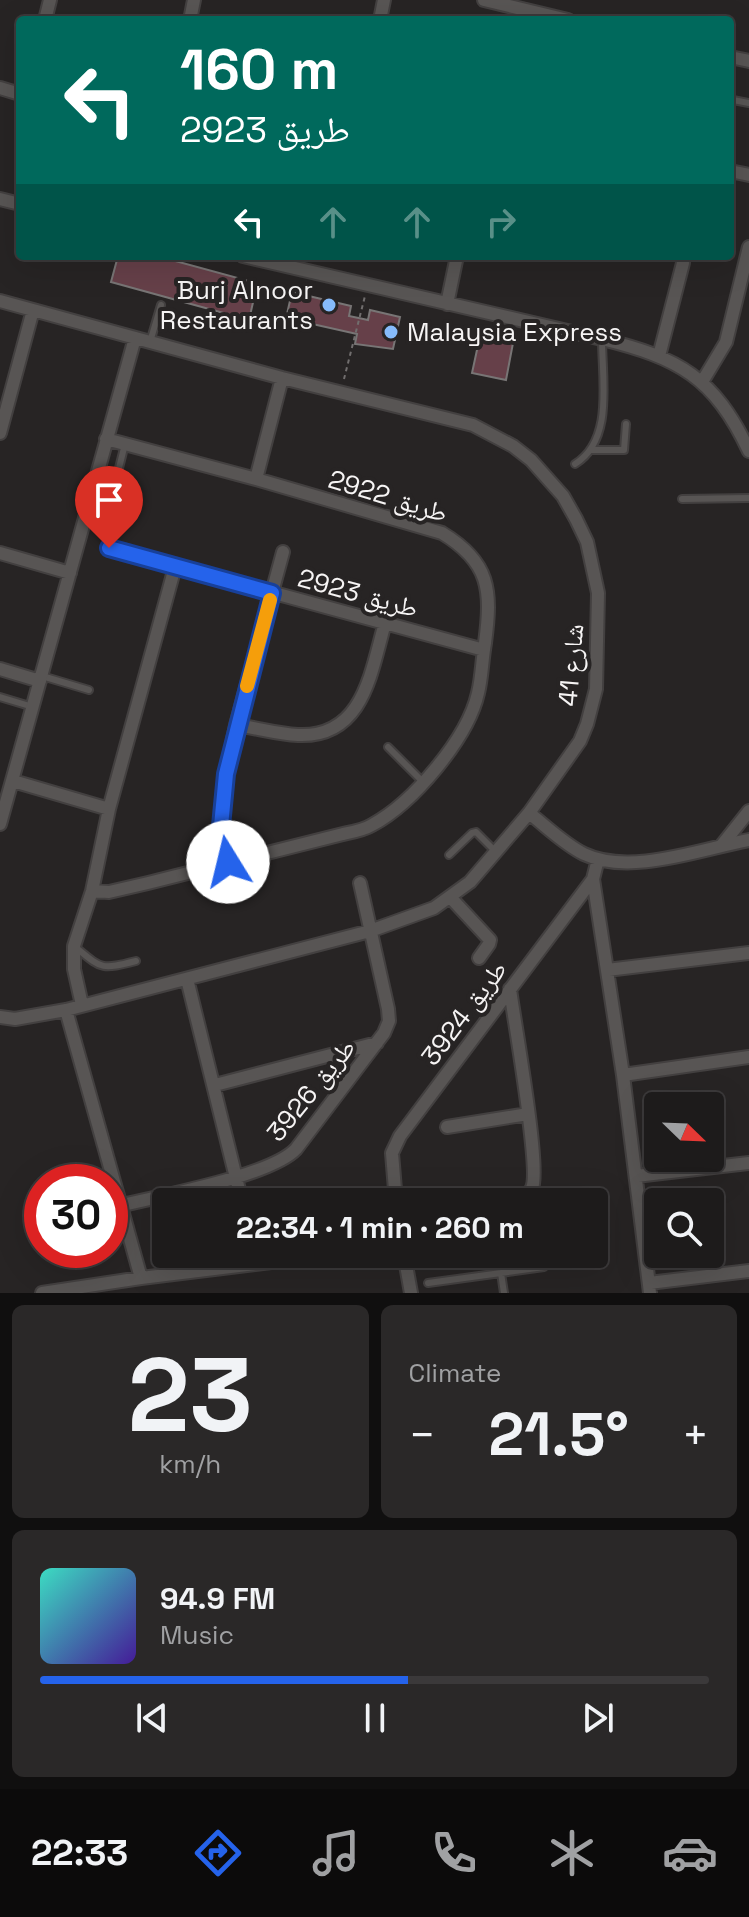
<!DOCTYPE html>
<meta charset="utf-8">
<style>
:root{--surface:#1d1b1b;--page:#2a2828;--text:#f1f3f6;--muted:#a0a1a3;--line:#3b393a;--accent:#2563eb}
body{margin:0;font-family:"Space Grotesk","Noto Naskh Arabic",sans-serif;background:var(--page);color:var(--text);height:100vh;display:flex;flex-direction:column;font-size:30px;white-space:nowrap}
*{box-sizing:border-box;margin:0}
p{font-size:26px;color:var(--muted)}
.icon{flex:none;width:44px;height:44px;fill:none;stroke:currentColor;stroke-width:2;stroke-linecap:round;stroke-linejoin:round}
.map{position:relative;height:1293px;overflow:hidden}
.drawer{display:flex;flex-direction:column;gap:12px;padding:12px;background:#100f0f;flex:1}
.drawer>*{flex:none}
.top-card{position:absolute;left:16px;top:16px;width:718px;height:244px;border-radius:8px;box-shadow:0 8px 32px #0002,0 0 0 2px var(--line);background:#00695c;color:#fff;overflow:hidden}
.needle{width:52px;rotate:113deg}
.controls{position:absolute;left:644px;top:1092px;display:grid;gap:16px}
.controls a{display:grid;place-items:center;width:80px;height:80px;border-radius:8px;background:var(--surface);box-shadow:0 8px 32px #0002,0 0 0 2px var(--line);font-size:40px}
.speed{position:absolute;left:24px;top:1164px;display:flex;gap:16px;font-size:40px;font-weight:700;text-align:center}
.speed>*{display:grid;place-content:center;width:104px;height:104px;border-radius:50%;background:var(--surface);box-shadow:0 8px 32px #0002,0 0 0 2px var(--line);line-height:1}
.speed .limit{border:12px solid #d22;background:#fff;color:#111}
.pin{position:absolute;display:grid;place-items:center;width:68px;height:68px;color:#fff;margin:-82px -34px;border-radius:50% 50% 50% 0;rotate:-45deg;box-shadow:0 0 8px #0007}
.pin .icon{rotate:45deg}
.me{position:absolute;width:88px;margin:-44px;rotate:351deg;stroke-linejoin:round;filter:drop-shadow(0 0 6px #0008)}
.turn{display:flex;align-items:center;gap:28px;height:168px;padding:0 32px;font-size:36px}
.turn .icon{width:104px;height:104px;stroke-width:2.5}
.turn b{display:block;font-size:56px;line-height:68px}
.lanes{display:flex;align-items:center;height:76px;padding:0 32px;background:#0003;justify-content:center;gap:40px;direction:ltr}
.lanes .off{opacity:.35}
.big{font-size:60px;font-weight:600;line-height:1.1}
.drawer .tile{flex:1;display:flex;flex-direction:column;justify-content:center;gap:12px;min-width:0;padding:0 28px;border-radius:12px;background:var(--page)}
.drawer .dial{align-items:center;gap:0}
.dial b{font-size:104px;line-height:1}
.song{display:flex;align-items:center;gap:24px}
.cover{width:96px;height:96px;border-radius:12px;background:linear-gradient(135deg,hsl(170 70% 55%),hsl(260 70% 35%))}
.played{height:8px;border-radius:4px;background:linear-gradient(90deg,var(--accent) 55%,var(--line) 55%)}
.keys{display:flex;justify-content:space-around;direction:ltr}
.heat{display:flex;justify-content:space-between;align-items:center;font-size:44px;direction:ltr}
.drawer .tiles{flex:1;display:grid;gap:12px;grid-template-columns:1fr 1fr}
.tile:last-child{grid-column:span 2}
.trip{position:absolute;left:152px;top:1188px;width:456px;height:80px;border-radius:8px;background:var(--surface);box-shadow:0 8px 32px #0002,0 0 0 2px var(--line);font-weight:600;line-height:80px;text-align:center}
.tabs{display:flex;height:128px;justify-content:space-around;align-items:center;background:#0c0b0b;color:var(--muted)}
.tabs .icon{width:56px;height:56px}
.tabs .on{color:var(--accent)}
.tabs b{font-size:36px;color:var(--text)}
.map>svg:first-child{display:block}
</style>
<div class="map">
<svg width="749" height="1293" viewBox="0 0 749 1293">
<rect width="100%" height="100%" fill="#272424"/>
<path fill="#664049" stroke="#787575" stroke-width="2" d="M118 256H157L263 285 259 299 254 298 249 320 111 282Z
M292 292 351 306 349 316 368 320 370 310 400 317 393 349 355 344 357 334 290 319 291 315 287 314Z
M480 336 513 343 506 380 472 373Z"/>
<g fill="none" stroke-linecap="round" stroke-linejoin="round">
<g stroke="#434040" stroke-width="10">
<path id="service" d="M733 100 749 103
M150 342 161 305
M592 450H624L626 424
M575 464C614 440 602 380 602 339
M114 488 125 444
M682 499 749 498
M42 676 89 690
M0 697 33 707
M388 747 423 782
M449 855 472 833 476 832 496 852
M74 946C102 969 100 970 136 961
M501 1273 544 1267
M428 1283 501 1273 504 1293"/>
</g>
<g stroke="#434040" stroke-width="16">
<path id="minor" d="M484 0 568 20
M45 20 50 0
M190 20 194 0
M380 20 384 0
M730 57 749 61
M0 88 20 94
M730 171 749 175
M0 199 20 204
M243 256 602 339C679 358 714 377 749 451
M0 301 282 378 473 425 513 446 531 460 563 496 576 519 587 542 598 593 596 689 587 724 580 741 529 813 470 882 434 908 370 931 66 1010 15 1019 0 1017
M447 304 457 256
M659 356 683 263 682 256
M702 382 726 342 749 247
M0 433 33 310
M256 479 282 378
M109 548 484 650
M0 553 70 573
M0 669 40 681
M236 725C257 728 278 734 298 735 364 738 371 671 385 623
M13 781 109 809
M529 813C547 827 564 844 584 854 630 876 701 849 749 840
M0 824 135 338
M722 845 749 811
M228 862 221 826 226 774 236 725 283 552
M593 879 623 1075 650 1293
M92 891 109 892 148 883 343 834C353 832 364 830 372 825 413 803 468 738 478 693 482 677 482 660 485 643 492 590 490 562 442 533L256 479 106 439
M451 898 490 940 489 944 479 958
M607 970 749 953
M187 979 242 1202
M82 1005 74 969V946L92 891 109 809 175 567
M66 1010 141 1278
M623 1075 749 1057
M215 1085 377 1043
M447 1127 528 1114
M636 1176 749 1163
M396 1202 392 1153 400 1136 593 879 598 859
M506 1202C517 1200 527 1200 532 1188 541 1169 514 1020 510 989
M119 1206C159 1196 271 1176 296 1149L384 1033 389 1021 388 1009 360 883
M404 1254 411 1293
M649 1283 749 1271
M42 1293 141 1278 337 1254"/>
</g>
<path stroke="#716e6e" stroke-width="2" stroke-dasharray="4 4" stroke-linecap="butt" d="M344 379 365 296"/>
<use href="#service" stroke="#585554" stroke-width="6"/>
<use href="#minor" stroke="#585554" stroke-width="12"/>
</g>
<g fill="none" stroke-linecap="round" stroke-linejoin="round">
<g stroke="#184099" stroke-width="20">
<path id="route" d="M109 548 272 593 226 774 221 826 228 862"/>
</g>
<use href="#route" stroke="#2563eb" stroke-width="14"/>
<path stroke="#f59e0b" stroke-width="14" d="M247 686 270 600"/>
</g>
<g fill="#86bbfb" stroke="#272424" stroke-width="3">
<circle cx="329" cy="305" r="8"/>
<circle cx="391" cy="332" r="8"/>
</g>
<g text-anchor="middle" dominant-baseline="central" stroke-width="8" stroke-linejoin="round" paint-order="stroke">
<g font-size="26" fill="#f6f4f4" stroke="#272424" text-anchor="end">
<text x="313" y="290">Burj Alnoor<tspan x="313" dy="30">Restaurants</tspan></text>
<text x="407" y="332" text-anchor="start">Malaysia Express</text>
</g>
<g font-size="26" fill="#f6f4f4" stroke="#272424">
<text transform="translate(388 496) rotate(17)">طريق 2922</text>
<text transform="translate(358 593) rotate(15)">طريق 2923</text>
<text transform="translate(571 665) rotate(-85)">شارع 41</text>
<text transform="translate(464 1013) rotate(-53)">طريق 3924</text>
<text transform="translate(311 1090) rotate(-51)">طريق 3926</text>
</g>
</g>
</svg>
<div class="controls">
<a><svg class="needle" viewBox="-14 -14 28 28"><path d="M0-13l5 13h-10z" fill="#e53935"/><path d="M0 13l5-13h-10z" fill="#a0a1a3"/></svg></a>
<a><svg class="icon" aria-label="search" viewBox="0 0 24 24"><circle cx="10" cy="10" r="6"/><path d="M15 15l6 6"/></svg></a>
</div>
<div class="speed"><div class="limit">30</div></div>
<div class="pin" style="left:109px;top:548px;background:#d93025"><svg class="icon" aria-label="arrive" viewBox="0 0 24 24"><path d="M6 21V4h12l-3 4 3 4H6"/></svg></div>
<svg class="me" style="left:228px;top:862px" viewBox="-20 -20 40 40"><circle r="19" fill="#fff"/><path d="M0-13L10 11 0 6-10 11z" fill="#2563eb"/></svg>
<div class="trip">22:34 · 1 min · 260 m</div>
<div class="top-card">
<div class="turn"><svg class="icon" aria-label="left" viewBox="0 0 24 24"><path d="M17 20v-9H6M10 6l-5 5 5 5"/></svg><div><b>160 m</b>طريق 2923</div></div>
<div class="lanes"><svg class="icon" aria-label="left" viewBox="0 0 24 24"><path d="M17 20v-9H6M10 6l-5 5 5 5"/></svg><svg class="icon off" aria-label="ahead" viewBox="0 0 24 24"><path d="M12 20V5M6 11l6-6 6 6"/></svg><svg class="icon off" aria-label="ahead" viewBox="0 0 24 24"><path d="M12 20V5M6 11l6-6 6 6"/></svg><svg class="icon off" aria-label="right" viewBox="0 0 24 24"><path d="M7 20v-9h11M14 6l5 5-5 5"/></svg></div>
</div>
</div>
<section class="drawer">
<div class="tiles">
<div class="tile dial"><b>23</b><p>km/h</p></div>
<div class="tile"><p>Climate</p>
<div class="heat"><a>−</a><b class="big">21.5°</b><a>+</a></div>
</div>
<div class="tile">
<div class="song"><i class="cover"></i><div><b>94.9 FM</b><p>Music</p></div></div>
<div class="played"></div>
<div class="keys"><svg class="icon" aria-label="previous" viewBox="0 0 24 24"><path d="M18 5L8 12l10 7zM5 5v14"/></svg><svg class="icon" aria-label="pause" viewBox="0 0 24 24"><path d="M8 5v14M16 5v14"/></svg><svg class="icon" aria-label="next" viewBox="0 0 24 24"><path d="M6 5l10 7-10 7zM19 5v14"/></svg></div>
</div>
</div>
</section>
<nav class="tabs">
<b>22:33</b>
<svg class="icon on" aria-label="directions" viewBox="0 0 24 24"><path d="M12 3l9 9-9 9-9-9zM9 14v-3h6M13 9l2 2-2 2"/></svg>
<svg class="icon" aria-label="music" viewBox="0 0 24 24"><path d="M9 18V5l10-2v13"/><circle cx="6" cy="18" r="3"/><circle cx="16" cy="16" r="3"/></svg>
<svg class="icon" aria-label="phone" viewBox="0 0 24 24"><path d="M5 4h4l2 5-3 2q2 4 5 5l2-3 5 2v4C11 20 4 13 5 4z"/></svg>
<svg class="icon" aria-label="climate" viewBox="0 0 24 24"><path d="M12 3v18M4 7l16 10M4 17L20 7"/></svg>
<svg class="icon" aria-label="car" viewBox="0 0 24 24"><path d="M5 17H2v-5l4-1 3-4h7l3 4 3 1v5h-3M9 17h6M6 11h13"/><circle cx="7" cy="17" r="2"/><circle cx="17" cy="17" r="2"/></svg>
</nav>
